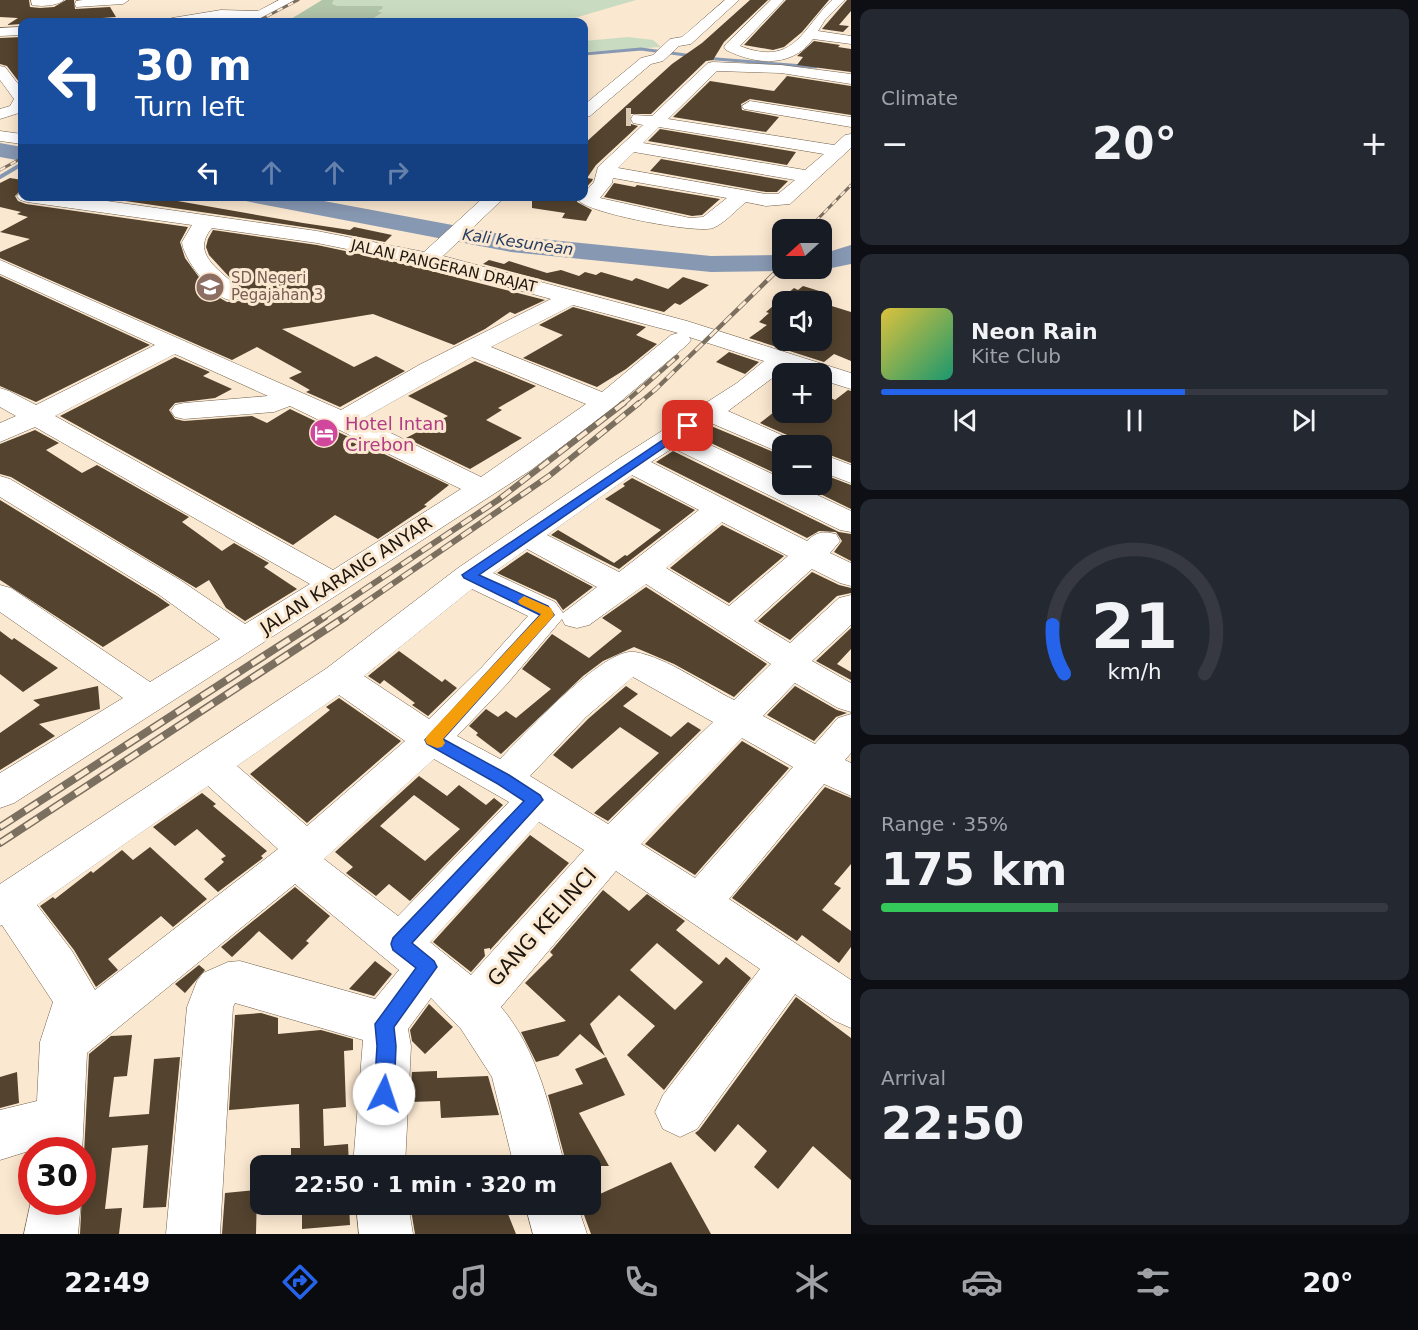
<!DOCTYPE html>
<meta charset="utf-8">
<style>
:root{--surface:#171b24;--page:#242831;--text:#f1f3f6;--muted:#9ea1a6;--line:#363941;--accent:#2563eb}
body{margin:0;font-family:"DejaVu Sans",sans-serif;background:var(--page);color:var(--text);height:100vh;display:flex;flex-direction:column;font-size:22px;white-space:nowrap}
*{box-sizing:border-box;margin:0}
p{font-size:20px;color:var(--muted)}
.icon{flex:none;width:33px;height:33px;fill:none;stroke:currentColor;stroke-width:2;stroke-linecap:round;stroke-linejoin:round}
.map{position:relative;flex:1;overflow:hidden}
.panel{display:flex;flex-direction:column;gap:9px;padding:9px;background:#0d0f14;width:567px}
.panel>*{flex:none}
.top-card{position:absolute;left:18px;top:18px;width:570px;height:183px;border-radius:12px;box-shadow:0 3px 15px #0003;background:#1a4fa0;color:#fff;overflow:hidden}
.needle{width:39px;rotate:249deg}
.buttons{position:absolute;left:772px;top:219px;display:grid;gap:12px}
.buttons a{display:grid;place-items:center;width:60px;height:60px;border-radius:12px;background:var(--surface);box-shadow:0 3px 15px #0003;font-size:30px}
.speed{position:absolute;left:18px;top:1137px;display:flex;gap:12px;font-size:30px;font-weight:700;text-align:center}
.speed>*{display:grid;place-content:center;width:78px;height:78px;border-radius:50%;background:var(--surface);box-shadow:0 3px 15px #0003;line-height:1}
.speed .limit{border:9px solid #d22;background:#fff;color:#111}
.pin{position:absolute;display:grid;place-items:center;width:51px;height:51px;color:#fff;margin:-26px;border-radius:12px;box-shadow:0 3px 9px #0006}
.me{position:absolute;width:66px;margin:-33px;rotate:4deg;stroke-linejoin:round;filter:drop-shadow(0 0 4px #0008)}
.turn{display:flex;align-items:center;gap:21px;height:126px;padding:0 18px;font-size:27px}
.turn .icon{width:78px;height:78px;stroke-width:2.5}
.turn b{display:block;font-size:42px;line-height:51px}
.lanes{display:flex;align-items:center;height:57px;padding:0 18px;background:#0003;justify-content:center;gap:30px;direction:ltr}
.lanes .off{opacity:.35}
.big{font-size:45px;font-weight:700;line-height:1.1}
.panel .card{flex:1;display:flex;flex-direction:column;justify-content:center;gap:9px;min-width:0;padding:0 21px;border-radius:12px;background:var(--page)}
.panel .dial{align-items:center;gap:0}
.dial svg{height:156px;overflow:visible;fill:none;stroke:var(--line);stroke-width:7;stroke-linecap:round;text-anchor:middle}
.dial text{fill:var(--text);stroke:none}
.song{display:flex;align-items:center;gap:18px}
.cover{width:72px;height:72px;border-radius:9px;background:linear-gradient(135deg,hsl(50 70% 55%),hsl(160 70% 35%))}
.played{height:6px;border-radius:3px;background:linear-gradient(90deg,var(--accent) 60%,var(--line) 60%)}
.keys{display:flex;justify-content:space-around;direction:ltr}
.heat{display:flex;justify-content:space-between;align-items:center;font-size:33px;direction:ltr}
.charge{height:9px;border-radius:4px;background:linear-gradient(90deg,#34c759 35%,var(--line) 0)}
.trip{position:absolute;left:250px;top:1155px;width:351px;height:60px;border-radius:12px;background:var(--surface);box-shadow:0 3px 15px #0003;font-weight:700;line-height:60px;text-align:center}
.tab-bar{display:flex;height:96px;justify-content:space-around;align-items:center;background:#090b0e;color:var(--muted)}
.tab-bar .icon{width:42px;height:42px}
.tab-bar .current{color:var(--accent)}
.tab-bar b{font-size:27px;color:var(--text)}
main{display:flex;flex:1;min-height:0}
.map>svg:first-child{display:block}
</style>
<main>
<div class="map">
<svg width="851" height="1234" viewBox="0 0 851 1234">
<rect width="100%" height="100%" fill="#fbe8d0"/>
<path fill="#c9dcc1" d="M334 0H636L561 22H369L381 14 378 11 382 6H338L332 4Z
M628 37 653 40 661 47 584 52V41Z"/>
<path fill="#b1c5a9" d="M322 0H334L332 4 338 6H382L383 8 378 11 382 13 368 22H286Z"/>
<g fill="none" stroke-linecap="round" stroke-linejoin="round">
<path stroke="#8798b2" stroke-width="3" d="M584 54 641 49 693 56
M704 58 816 67"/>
<path stroke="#8798b2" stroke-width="4" d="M0 177 22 164"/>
<path fill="#8798b2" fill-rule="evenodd" d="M0 143 22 147V161L0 157Z
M243 196H297L511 236 711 256 783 255V268H793L783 271 711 272 511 252 255 203 246 201Z
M851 245V264L822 270 815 268H822V254Z"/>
</g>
<path fill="#53432f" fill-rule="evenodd" d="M0 0H29L30 7 40 8 54 7 66 0H74L75 9 110 7 116 17 7 25 18 18 0 17Z
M750 0H768L724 42 713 60 706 61 651 114H631L629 118 631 124 638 126 596 165 587 178 593 179 592 181 584 190V144L672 64 702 43Z
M786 0H829L802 32 784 47 773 50 744 45Z
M847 0H851V11L839 25 849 26 843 32 822 29Z
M22 37V86L7 66 0 64V38Z
M814 41 840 45 838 47 851 49V72L797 65 803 57 797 56Z
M787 76 851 86V115L750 99 741 104 742 110 779 117 766 132 673 117 710 81 774 91Z
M660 129 796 152 787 165 648 141Z
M661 159 788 181 777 192H766L650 171Z
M10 178 22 180V189L15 196 18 201 26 204 188 227 180 242 185 258 204 284 218 297 227 302 240 301 245 294 209 255 206 247 208 239 213 230 317 245 392 261 545 300 515 314 510 312 485 329 454 345 373 314 282 329 354 367 376 356 405 371 340 407 306 392 310 390 289 378 302 372 257 347 232 360 0 258V252L30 239 0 232 28 217 17 214 21 212 0 207V183Z
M614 183 635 187 637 185 720 199 702 215 692 216 604 197Z
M91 196H143L172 200 303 223 350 230 354 227 392 235 385 242 317 229Z
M532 196H578L577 202 592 210 586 221 562 218 565 213 532 208Z
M489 260 504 264 509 261 547 273 561 270 579 276 585 272 596 275 601 272 632 281 636 278 668 289 683 277 709 285 680 305 675 303 664 312 483 264Z
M0 276 150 345 36 402 0 386Z
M803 286 829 294 821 302H783V340H822V303L851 312V361L834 354 824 362 749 338 767 325 759 322 769 313 766 312 794 288 798 290Z
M573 307 646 327 636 335 657 344 626 369 597 387 523 358 563 335 539 325Z
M729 352 759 362 745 374 716 362Z
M175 357 210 372 203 376 232 389 215 398 175 403 169 410 175 419 184 421 252 416 267 423 290 409 449 485 424 505 427 506 378 539 335 515 293 545 60 416Z
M475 361 536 386 498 408 502 410 486 420 522 438 470 469 406 438 448 416 408 396Z
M848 390 851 391V463L822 452V446H798L794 438 760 423 774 412H822V394L835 400Z
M711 426 783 456V477L696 436Z
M35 430 59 443 46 450 82 473 97 465 189 517 182 522 222 551 234 543 269 563 264 567 297 589 245 621 226 608 209 580 196 588 11 477 0 474V444Z
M673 451 839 532 851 534V561L834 552 842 541 836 532 819 531 807 538 656 462Z
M822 474 851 485V509L800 484H822Z
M632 478 695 510 619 569 551 535 558 530 614 563 625 555 627 556 661 530 605 499 625 486 623 484Z
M0 500 157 596 170 605 103 647 0 580Z
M722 525 784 556 729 603 670 568Z
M527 552 593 587 563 610 556 600 497 573Z
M812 572 839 585 851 588V593L837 596 790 640 758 621Z
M646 587 767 664 734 697 674 664 634 647 603 661 583 676 501 754 476 735 478 733 469 726 486 709 498 717 506 711 516 718 551 689 522 669 552 634 589 658 622 631 602 618Z
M851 628V649L837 664 851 672V680L816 661Z
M0 631 12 640 14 638 58 668 23 692 0 674Z
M399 651 442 682 445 679 457 688 428 716 412 705 415 703 384 680 380 684 368 676Z
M98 686 100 709 39 724 55 736 0 770V733L40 705 33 700Z
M626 686 638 694 623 706 671 737 688 722 701 730 608 821 594 813 659 753 620 727 572 769 553 755 588 719Z
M795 686 837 710 847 713 836 717 814 741 767 715Z
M339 698 401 741 307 823 250 774 330 710 326 707Z
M742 741 789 768 695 875 645 844Z
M419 776 447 796 459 785 486 805 494 798 503 805 410 901 389 884 376 896 346 873 353 867 335 852ZM414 795 460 829 425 861 380 826Z
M825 787 851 798V864L834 884 841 888 822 910 851 931V947L839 963 802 935 797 941 732 898Z
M202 793 216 804 213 806 267 851 261 856 263 858 218 892 204 879 224 862 221 859 226 856 197 829 175 846 153 827Z
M530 835 569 863 490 950V948L484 949 485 956 471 972 433 942Z
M150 847 207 899 173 927 161 916 108 959 118 970 96 987 74 950 40 906 53 897 55 899 91 871 93 873 122 850 133 860Z
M295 887 330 916 306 941 309 943 292 960 259 931 232 957 221 947Z
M603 890 629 911 647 894 685 921 676 930 719 965 726 957 751 978 664 1090 627 1055 655 1026 619 995 590 1024 605 1056 580 1034 558 1056 536 1062 521 1032 566 1021 525 983 553 955 550 952ZM657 943 703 982 675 1010 630 970Z
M375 961 392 974 374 996 349 989Z
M199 965 205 970 185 993 175 984Z
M796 997 851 1038V1180L813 1146 778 1189 754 1167 767 1151 738 1124 715 1152 695 1133 699 1130Z
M429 1004 453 1027 425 1054 412 1041 410 1030Z
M261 1013 278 1018V1034L321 1030 353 1039V1050L344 1051 346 1107 323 1109 324 1146 348 1144 349 1166H291V1148H300L299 1104 229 1110 235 1015Z
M132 1035 127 1076 114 1077 109 1117 149 1114 154 1059 180 1057 166 1207 143 1208 148 1145 112 1148 105 1209 122 1208 119 1234H80L89 1054 111 1036Z
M606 1057 625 1095 579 1113 609 1166H567L548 1095 583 1084 575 1069Z
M437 1071V1078L488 1076 499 1115 441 1118 440 1101 410 1102 412 1072Z
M17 1072 19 1103 0 1108V1077Z
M671 1162 711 1234H591L580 1204H591V1198Z
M257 1190 256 1234H222L225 1193Z
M302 1204H349L350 1225 302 1229Z
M425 1204H504L516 1234H415L411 1210Z"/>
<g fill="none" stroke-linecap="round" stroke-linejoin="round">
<path stroke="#dac9b3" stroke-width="18" stroke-dasharray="18 9" stroke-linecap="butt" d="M626 117H631"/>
<g stroke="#71604b" stroke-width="1">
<path id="minor" d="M31 0H64C57 6 41 7 32 5Z
M83 0H129L123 4 76 7 75 4 76 1Z
M279 0H295L256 22H241L244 19C217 18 191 25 165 22L172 18 221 10 258 11Z
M725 0H739L691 44 679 46 663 61 651 64 590 116 584 118V105L641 58 653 55 670 39 682 37Z
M771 0H784L740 46C794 67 801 30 832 0H845L825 20 818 31 851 36V44L813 39C792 68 756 65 726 50L724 47 726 44Z
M22 27V35L0 36V28Z
M713 62 781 65 851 74V84L781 73 717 71 668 119 834 145 845 135 851 134V148L790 204 766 206 746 202C736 210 725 223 713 228 697 234 587 213 578 200L594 182 598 167 643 125 633 123 631 119 633 115 652 116 708 63ZM659 127 824 154 805 170 643 143ZM634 152 795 180 778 194H766L618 168ZM613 178 727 198 703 217 690 218 600 198 612 183Z
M0 66 5 67 22 89V112L0 119V109L10 106 14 99 0 80Z
M750 101 851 117V127L744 109 742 106Z
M0 131 22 134V144L0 141Z
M22 191V196H72L317 231 424 252 485 196H506L443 256 687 321 851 373V389L822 380V374H802L786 368 728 411 793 440 796 446H783V454L711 423 691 436 783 479V484H794L851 511V532L840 530 673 448 651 462 807 541C816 532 823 531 836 534L840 541 830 553 851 563V586L840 583 812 569 754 621 790 643 839 598 851 595V625L812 661 851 683V712L838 708 795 683 763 716 815 744 838 718 851 714V753L845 760 851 763V796L824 784 729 899 851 980V1028L835 1021 795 994 697 1129 680 1137 663 1129 655 1112 663 1095 760 969 616 871 501 1007C539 1052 550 1110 565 1166H514L492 1077 461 1029 431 998 408 1029 411 1046 405 1166H353L363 1040 235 1003 233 1007 220 1234H166L187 1007 197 981 203 973 228 962 240 961 375 999 399 970 295 884 87 1053 82 1154V1150H32L0 1160V1110L37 1101 40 1042 53 1002 2 925 0 926V884L327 668 458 568 621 457 737 383 764 361 689 337 691 340 687 345 614 407 531 470 14 803 0 808V773L123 698 0 612V585L11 588 150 682 220 639 158 594 0 497V476L10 479 180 580 245 624 310 584 35 427 0 442V423L16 416 0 407V388L9 391 36 405 155 345 0 274V260L341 410 419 365 551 299 426 265 317 243 212 228C187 257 228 273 243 294L240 299C235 300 231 301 226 299 210 293 183 258 182 242L192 225 27 202 20 200 17 196ZM573 305 671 331 678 333 671 335 602 392 491 347ZM175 354 268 396 184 403 175 405 171 411 175 417 184 419 274 412 290 406 461 489 333 570 55 416ZM472 357 586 404 481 477 362 419ZM632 475 699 510 619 572 547 535ZM722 522 788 556 729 606 666 568ZM527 549 597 587 563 613 555 602 493 573ZM646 584 771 664 734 700C704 685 668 658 635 652 603 647 523 736 500 759L457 736 507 684 562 619 565 625 577 628 589 625ZM472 589 528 616 482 667 429 719 364 676ZM633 677 713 722 608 824 530 776 586 717ZM339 695 405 741 307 826 237 766ZM742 738 793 767 695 878 641 844ZM434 759 509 802 398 916 324 859ZM208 786 278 849 95 990 72 951 37 905ZM539 822 584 850 471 975 430 942Z
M822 454 851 465V483L822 472Z
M32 1196V1202H81L78 1234H24Z
M356 1204H408L413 1234H359Z
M525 1204H577L587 1234H533Z"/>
</g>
<use href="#minor" fill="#fff" fill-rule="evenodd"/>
<g stroke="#7b6f60" stroke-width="3">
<path id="rail-far3" d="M256 22 298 0
M0 170 22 158
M807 230 851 185"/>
</g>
<g stroke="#7b6f60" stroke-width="4.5">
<path id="rail-far2" d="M622 405 677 357
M637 405 656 389 783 265"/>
</g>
<g stroke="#7b6f60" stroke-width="6">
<path id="rail-far1" d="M322 618 498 500 624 403
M343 618 549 476 639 403"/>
</g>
<g stroke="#7b6f60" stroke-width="8">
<path id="rail" d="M0 827 324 617
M0 843 345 617"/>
</g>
<use href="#rail-far3" stroke="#fbe8d0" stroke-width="2" stroke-dasharray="6" stroke-linecap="butt"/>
<use href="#rail-far2" stroke="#fbe8d0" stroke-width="3" stroke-dasharray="10" stroke-linecap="butt"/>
<use href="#rail-far1" stroke="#fbe8d0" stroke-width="4" stroke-dasharray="12" stroke-linecap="butt"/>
<use href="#rail" stroke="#fbe8d0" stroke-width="5" stroke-dasharray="15" stroke-linecap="butt"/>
</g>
<path fill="#2563eb" stroke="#184099" stroke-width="1.5" d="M688 423 692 424V428L479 575 548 606 554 615 443 739 509 775 540 795 543 800 412 943 434 961 437 967 394 1027 396 1046 394 1094 391 1101 384 1104 377 1101 374 1094 377 1046 375 1024 416 968 393 950 391 944 393 938 524 801 498 784 427 744 425 740 540 615 464 578 462 575Z"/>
<path fill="#f59e0b" d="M524 596 551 608 554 615 552 618 443 739 445 743 442 747 437 748 427 744 425 740 427 736 541 614 520 604 518 601Z"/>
<defs>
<g id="school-disc" transform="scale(1.5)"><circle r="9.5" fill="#8d6e63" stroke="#fbe8d0"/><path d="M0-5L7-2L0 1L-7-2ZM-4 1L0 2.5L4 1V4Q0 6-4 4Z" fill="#fff"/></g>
<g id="hotel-disc" transform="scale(1.5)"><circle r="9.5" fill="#d1479c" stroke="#fbe8d0"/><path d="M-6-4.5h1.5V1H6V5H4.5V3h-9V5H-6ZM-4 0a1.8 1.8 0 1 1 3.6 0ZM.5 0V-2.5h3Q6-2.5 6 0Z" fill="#fff"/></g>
</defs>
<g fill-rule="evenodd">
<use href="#school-disc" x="210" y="287"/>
<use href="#hotel-disc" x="324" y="433"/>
</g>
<g text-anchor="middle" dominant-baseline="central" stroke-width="6" stroke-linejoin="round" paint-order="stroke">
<g font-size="15" fill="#1e170f" stroke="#fbe8d0">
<text transform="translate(444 266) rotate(13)">JALAN PANGERAN DRAJAT</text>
</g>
<g font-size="15" fill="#785e54" stroke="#fbe8d0" text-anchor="start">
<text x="231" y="278">SD Negeri<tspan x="231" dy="17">Pegajahan 3</tspan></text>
</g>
<g font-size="16" font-style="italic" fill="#263e64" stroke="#fbe8d0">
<text transform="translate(518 242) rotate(8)">Kali Kesunean</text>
</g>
<g font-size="18" fill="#b23c85" stroke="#fbe8d0" text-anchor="start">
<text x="345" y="423">Hotel Intan<tspan x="345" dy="21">Cirebon</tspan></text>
</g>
<g font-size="18" fill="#1e170f" stroke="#fbe8d0">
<text transform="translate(346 575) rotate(-33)">JALAN KARANG ANYAR</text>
</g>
<g font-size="21" fill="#1e170f" stroke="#fbe8d0">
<text transform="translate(542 927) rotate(-48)">GANG KELINCI</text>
</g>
</g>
</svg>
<div class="buttons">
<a><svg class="needle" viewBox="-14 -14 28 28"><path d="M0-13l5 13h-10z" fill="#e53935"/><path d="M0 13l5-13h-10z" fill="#9ea1a6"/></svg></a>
<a><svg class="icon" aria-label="sound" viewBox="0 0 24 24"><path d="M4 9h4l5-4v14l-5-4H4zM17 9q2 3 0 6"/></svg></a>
<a>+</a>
<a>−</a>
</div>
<div class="speed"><div class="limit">30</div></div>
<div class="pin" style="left:688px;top:426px;background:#d93025"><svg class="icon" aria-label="arrive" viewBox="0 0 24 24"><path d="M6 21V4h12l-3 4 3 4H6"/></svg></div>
<svg class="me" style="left:384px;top:1094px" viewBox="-20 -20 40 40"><circle r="19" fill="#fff"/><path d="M0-13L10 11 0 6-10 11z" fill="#2563eb"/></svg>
<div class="trip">22:50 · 1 min · 320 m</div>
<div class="top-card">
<div class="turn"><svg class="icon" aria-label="left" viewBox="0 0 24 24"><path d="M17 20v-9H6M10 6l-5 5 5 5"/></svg><div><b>30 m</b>Turn left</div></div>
<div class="lanes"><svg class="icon" aria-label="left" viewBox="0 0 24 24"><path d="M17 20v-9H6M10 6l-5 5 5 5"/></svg><svg class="icon off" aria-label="ahead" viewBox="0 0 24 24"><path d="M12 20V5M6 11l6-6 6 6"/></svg><svg class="icon off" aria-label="ahead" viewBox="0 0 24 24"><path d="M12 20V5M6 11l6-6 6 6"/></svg><svg class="icon off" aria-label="right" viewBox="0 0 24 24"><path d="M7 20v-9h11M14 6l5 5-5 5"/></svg></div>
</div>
</div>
<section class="panel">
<div class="card"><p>Climate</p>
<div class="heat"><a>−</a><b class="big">20°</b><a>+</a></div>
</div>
<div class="card">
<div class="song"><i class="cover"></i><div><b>Neon Rain</b><p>Kite Club</p></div></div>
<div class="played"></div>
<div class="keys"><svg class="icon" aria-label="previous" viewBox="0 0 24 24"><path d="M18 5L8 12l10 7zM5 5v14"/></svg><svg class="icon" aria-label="pause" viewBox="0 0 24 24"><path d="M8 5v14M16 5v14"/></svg><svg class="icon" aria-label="next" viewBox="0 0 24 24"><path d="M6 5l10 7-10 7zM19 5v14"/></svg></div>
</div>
<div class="card dial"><svg viewBox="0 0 100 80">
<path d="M14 69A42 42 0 1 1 86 69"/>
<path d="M14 69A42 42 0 0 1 8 44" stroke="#2563eb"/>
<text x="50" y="56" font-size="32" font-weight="700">21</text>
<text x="50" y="72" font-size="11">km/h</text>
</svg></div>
<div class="card"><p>Range · 35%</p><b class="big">175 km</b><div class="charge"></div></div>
<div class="card"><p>Arrival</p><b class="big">22:50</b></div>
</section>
</main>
<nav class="tab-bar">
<b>22:49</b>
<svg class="icon current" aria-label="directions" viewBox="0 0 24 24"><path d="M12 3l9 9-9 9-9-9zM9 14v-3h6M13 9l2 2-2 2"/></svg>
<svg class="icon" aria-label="music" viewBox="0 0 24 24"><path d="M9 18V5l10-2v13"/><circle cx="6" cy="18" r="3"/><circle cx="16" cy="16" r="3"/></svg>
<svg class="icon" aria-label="phone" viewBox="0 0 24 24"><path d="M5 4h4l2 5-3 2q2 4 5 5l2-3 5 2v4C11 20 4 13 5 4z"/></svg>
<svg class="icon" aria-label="climate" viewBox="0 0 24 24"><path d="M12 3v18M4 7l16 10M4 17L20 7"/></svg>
<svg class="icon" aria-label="car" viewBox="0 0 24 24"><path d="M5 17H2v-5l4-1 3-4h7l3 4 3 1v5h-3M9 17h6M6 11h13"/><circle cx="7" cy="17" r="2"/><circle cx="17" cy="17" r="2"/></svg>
<svg class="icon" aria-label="filters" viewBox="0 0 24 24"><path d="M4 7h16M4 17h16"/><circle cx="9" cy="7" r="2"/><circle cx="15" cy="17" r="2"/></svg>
<b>20°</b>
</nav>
